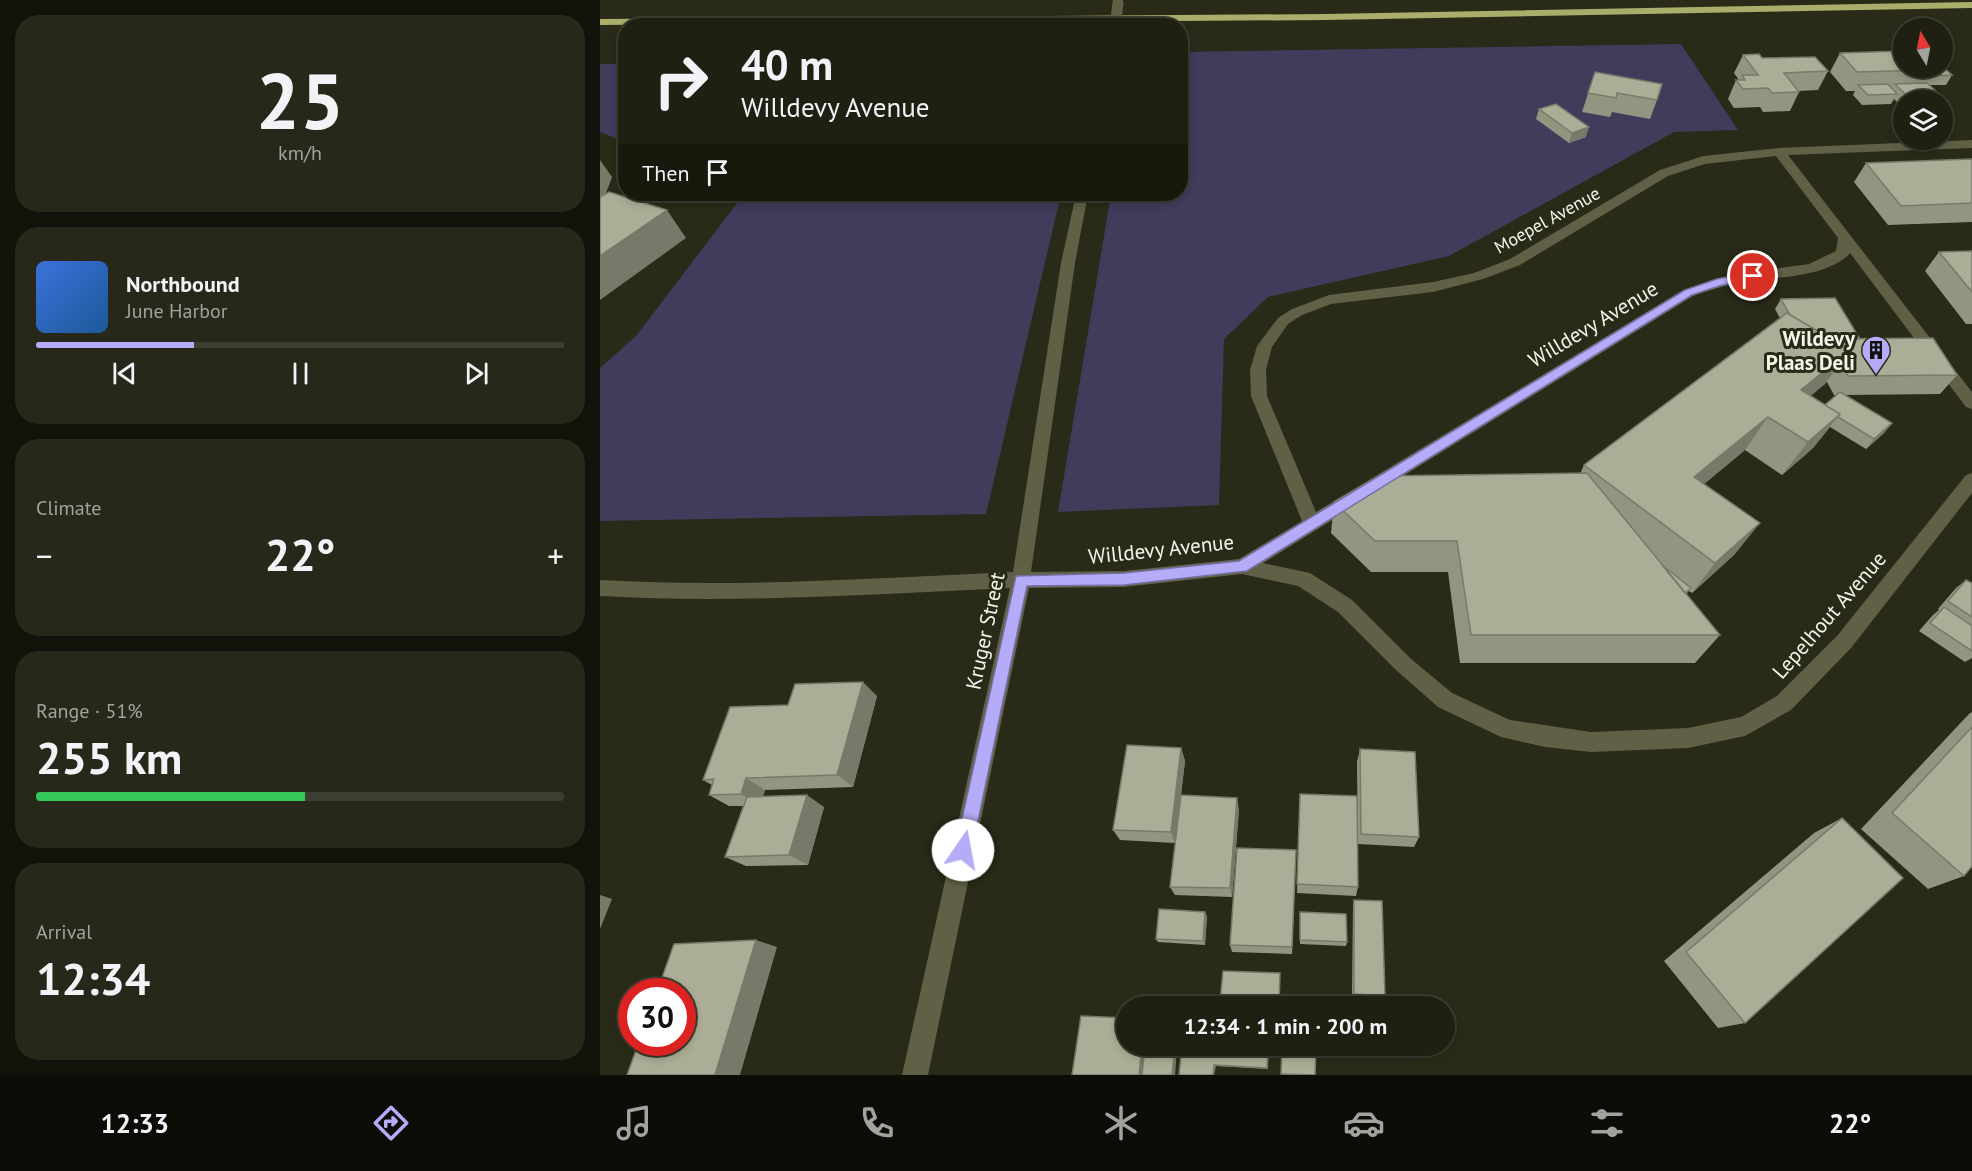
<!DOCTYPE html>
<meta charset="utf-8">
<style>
:root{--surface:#1f2011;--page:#27281a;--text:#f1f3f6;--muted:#a1a39f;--line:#3c3e31;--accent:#b4acf9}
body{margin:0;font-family:"PT Sans",sans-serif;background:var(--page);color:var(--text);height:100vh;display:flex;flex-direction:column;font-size:22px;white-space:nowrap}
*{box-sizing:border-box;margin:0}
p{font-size:20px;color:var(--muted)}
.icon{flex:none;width:33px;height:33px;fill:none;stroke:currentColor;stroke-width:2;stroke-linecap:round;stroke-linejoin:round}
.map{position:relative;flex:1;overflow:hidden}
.drawer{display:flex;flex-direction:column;gap:15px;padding:15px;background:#111209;width:600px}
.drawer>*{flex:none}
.top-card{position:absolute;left:18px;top:18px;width:570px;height:183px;border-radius:24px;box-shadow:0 3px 9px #0003,0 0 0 2px var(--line);background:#1f2011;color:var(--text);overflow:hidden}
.needle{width:39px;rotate:350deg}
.controls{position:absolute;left:1293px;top:18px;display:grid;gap:12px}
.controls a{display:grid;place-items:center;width:60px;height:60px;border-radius:50%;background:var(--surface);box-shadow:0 3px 9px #0003,0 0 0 2px var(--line);font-size:30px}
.speed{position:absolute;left:18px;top:978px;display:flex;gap:12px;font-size:30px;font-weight:700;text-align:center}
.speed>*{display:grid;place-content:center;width:78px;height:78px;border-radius:50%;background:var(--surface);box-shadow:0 3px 9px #0003,0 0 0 2px var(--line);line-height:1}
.speed .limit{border:9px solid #d22;background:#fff;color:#111}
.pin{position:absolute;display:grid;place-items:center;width:51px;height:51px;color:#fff;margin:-26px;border:3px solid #fff;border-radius:50%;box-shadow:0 2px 6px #0007}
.me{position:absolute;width:66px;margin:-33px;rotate:12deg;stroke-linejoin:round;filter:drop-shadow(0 0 4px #0008)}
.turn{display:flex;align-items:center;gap:21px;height:126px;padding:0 24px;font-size:27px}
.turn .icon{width:78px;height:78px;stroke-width:2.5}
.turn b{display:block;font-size:42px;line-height:51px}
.then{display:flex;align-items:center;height:57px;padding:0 24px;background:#0003;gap:12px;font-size:22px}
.big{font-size:45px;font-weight:700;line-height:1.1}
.drawer .widget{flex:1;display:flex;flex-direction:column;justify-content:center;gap:9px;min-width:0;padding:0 21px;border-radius:24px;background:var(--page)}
.drawer .dial{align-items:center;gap:0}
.dial b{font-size:78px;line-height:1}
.song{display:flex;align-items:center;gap:18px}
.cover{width:72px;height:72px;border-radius:9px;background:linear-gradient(135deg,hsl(220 70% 55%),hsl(210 70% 35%))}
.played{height:6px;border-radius:3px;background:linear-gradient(90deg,var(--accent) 30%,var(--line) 30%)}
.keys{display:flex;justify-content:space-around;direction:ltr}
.heat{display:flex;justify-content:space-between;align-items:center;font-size:33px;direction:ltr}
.charge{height:9px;border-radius:4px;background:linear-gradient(90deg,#34c759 51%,var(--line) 0)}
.trip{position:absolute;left:516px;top:996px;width:339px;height:60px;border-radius:30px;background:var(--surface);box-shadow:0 3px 9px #0003,0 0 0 2px var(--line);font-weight:700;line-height:60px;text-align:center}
.tab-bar{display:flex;height:96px;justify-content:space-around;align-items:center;background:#0c0d07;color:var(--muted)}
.tab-bar .icon{width:42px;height:42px}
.tab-bar .active{color:var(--accent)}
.tab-bar b{font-size:27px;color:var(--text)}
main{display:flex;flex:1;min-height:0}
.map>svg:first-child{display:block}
</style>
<main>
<section class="drawer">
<div class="widget dial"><b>25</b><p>km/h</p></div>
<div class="widget">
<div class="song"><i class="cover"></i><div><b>Northbound</b><p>June Harbor</p></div></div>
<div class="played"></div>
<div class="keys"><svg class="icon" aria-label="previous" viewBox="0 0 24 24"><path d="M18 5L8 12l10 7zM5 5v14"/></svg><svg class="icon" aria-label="pause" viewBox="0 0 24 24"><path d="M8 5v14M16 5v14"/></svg><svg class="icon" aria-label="next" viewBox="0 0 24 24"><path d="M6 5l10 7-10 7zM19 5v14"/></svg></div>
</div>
<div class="widget"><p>Climate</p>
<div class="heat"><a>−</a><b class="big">22°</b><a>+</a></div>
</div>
<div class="widget"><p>Range · 51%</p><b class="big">255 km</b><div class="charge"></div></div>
<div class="widget"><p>Arrival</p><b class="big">12:34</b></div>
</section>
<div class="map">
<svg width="1372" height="1075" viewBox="0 0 1372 1075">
<rect width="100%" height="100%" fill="#292a17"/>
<path fill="#3f3c5c" d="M1081 44 1138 130 1074 132 849 256 668 297 624 339 619 505 458 512 511 194H580L581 52Z
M0 64H25V142L0 132Z
M144 194H461L386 514 0 521V368L36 336Z"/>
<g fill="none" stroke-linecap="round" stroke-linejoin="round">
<path fill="#5f6046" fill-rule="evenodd" d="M1372 140V148L1188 155 1372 392V409L1366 407 1250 253C1228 278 1173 277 1143 282 1126 285 1109 290 1093 296L663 563 710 573 752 600 810 658 852 693 910 720 991 732 1088 728 1141 717 1177 696 1237 636 1366 475 1372 473V493L1251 648 1191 710 1145 736 1088 748 991 752 945 747 901 737 838 707 796 670 738 612 698 586 642 574 524 587 429 588 328 1075H302L410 588C273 594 136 604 0 596V580C137 588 276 578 413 572L461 263 476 194H488L475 263 431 572 524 571 639 559 702 521 651 396 650 370 657 346 678 318 692 309 729 295 833 282 874 273 910 259 1060 170 1103 156 1179 148ZM1176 156 1238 238 1236 251 1209 264 1136 274 1083 290 716 512 667 396 666 370 672 347 688 324 702 315 731 304 833 292 883 279 920 265 1068 176 1105 164Z"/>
<path fill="#abad6b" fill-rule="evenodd" d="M1372 2V8L726 20 0 25V19L726 14Z"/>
<path stroke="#5f6046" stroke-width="11" d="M515 26 518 3"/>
</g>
<path fill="#949581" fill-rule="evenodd" d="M1240 53 1304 68H1342L1352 75 1346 85H1330L1344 99 1342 101 1304 100V109L1294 99 1291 104 1262 105 1253 95 1255 91H1246L1230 72Z
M1143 55 1162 58 1228 71 1218 90 1198 91 1199 92 1190 111 1163 112 1160 107 1134 108 1128 99 1136 80H1139L1134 73Z
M995 72 1057 100 1050 119 1012 112 1010 117 982 112Z
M939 109 986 137 969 143 936 119Z
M1372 159V222L1288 225 1254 182 1266 163Z
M1372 251V324H1366L1325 271 1339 252Z
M1181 299 1260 339 1357 375 1340 394 1245 395 1292 423 1284 433 1266 449 1230 427 1213 448 1182 475 1145 450 1104 484 1135 554 1092 593 1089 591 1086 594 1120 635 1095 663H860L848 572H771L731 533 734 502 980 474 984 465 1180 318 1175 309ZM1227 382 1234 395H1237L1225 405 1210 396Z
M1366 580 1372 583V658L1365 662 1319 631 1333 615 1339 610 1338 609 1356 588Z
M277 696 253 787 165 790 163 796 224 807 208 865 146 866 125 857 143 806H129L109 795 112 785 103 780 188 705Z
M1372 712V866L1364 876 1328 889 1261 829 1369 714Z
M581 748 585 761 581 795 639 809 632 897 575 895 570 887 575 843 520 840 513 830Z
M760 749 819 837 814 847 758 844 757 762Z
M700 794 758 887 756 896 697 893Z
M1242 818 1145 1023 1118 1028 1064 961 1214 833Z
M696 850 692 954 632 952 630 945Z
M754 900 785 996 783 998 752 997 753 904Z
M700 912 747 942 746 946 700 944Z
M607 916 605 945 558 942 556 939Z
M680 973 679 1006H650L621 1005 620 1003Z
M582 1046H669L668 1069 616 1066Z"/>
<path fill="#787969" d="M989 127 986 137 969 143 972 133Z
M0 160 12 177 2 204 0 205Z
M67 210 86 238 0 300V256Z
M1250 350 1225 384 1177 424 1201 390Z
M1240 414 1213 448 1182 475 1208 442Z
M1168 417 1145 450 1074 509 1094 477Z
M1292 423 1284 433 1266 449 1274 439Z
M1160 523 1135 554 1092 593 1115 563Z
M263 682 277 696 253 787 237 775Z
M581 748 585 761 575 843 571 832Z
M146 778 165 790 160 805 141 794Z
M207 795 224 807 208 865 189 855Z
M637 798 639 809 632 897 630 888Z
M0 895 12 899 0 929Z
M605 912 607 916 605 945 603 941Z
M156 940 177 947 140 1075H115Z
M542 1046H549L545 1075H539Z
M575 1047 577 1048 575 1075H572Z
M614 1065 616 1066 614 1075H613Z"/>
<path fill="#acad96" stroke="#787969" stroke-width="1.5" d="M1304 51V68H1327L1330 70 1257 72 1240 53Z
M1159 54 1162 58 1215 57 1228 71 1184 73 1199 92 1172 93 1168 88 1143 89 1136 80H1145L1142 75H1158L1143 55Z
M1342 66 1352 75 1326 76 1330 70 1327 68H1342Z
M995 72 1062 84 1057 100 1017 93 1016 98 988 93Z
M1327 83 1344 99 1311 100 1295 84Z
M1288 84 1297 94 1268 95 1258 85Z
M956 104 989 127 972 133 939 109Z
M1372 159V203L1301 206 1266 163Z
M9 192 67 210 0 256V197Z
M1372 251V292L1339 252Z
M1235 298 1260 339H1232L1190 315 1181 299Z
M1187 313 1250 350 1201 390 1240 414 1208 442 1168 417 1094 477 1160 523 1115 563 984 465Z
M1333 338 1357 375 1248 376 1241 363 1250 350 1232 339Z
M1240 392 1292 423 1274 439 1238 417 1240 414 1225 405Z
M987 473 1120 635H871L857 541H775L734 502 779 476Z
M1062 565 1091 588 1085 593Z
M1366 580 1372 583V617L1348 601Z
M1344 607 1372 626V651L1330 623Z
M263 682 237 775 146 778 141 794 109 795 114 779 103 780 130 707 188 705 195 684Z
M1372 727V866L1364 876 1292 813Z
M527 745 581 748 571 832 513 830Z
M760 749 815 752 819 837 761 834Z
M700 794 757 796 758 887 697 884Z
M207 795 189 855 125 857 147 797Z
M581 795 637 798 630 888 570 887Z
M1242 818 1303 878 1145 1023 1086 952Z
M637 848 696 850 692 947 630 945Z
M754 900 782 901 785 996 754 994Z
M559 909 605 912 603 941 556 939Z
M700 912 746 914 747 942 700 940Z
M156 940 115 1075H27L39 1042H82V992H57L74 944Z
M623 971 680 973 679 1006 620 1003Z
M481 1016 526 1018V1046H542L539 1075H472Z
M545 1046 575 1047 572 1075H542Z
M582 1046H668L667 1068 614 1065 613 1075H579Z
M682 1046H716L715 1075 681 1074Z"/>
<path fill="#b4acf9" stroke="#7570a2" stroke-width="1.5" d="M1153 272 1157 273V278L1119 286 1092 295 647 571 524 585 427 586 372 850 369 856 363 859 357 856 355 850 416 576 524 573 639 561 1085 290 1117 279Z"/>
<defs>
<g id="building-pin" transform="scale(1.5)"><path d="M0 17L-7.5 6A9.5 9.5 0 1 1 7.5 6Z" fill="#b4acf9" stroke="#292a17"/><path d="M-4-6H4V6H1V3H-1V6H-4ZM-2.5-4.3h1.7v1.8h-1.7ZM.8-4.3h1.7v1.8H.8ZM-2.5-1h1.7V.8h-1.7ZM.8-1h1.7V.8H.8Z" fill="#111"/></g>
</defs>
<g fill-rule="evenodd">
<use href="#building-pin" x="1276" y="350"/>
</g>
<g text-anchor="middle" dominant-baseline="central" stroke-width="6" stroke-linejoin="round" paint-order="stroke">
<g font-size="18" fill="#f4f5e9" stroke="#292a17">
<text transform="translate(947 220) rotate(-29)">Moepel Avenue</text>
</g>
<g font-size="21" fill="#f4f5e9" stroke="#292a17">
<text transform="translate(993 324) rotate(-31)">Willdevy Avenue</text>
<text transform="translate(561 549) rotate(-6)">Willdevy Avenue</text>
<text transform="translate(1229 615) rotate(-49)">Lepelhout Avenue</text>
<text transform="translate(385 631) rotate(-78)">Kruger Street</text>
</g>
<g font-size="21" font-weight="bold" fill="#f4f5e9" stroke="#292a17" text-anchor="end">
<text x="1255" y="338">Wildevy<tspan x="1255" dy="24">Plaas Deli</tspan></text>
</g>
</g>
</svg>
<div class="controls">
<a><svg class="needle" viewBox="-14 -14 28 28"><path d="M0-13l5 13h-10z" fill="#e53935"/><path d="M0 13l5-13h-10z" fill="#a1a39f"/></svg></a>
<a><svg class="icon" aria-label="layers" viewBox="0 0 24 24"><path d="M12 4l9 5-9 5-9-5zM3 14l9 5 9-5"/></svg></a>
</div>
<div class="speed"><div class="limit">30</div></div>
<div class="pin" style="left:1153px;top:276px;background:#d93025"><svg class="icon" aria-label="arrive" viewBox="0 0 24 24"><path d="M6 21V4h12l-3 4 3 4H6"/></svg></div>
<svg class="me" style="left:363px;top:850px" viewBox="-20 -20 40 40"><circle r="19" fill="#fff"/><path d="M0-13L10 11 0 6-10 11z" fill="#b4acf9"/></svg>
<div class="trip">12:34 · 1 min · 200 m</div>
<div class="top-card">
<div class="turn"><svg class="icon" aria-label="right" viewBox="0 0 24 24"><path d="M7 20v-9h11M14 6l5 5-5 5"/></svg><div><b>40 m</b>Willdevy Avenue</div></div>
<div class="then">Then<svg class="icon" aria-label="arrive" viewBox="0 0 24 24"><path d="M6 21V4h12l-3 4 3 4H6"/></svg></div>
</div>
</div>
</main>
<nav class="tab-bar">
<b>12:33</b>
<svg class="icon active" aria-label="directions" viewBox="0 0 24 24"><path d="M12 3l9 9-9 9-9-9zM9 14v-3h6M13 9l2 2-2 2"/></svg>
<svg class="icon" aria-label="music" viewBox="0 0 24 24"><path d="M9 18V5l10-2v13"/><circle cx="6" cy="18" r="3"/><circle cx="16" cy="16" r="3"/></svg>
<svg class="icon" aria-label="phone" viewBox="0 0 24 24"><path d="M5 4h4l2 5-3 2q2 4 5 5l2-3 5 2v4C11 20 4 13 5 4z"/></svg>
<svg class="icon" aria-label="climate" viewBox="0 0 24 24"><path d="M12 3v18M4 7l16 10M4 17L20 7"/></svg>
<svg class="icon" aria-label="car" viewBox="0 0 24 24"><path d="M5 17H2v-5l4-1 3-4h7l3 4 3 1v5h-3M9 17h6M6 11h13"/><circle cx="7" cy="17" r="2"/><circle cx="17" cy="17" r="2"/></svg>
<svg class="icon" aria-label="filters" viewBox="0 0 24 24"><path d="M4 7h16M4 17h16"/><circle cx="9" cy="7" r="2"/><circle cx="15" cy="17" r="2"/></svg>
<b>22°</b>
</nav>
